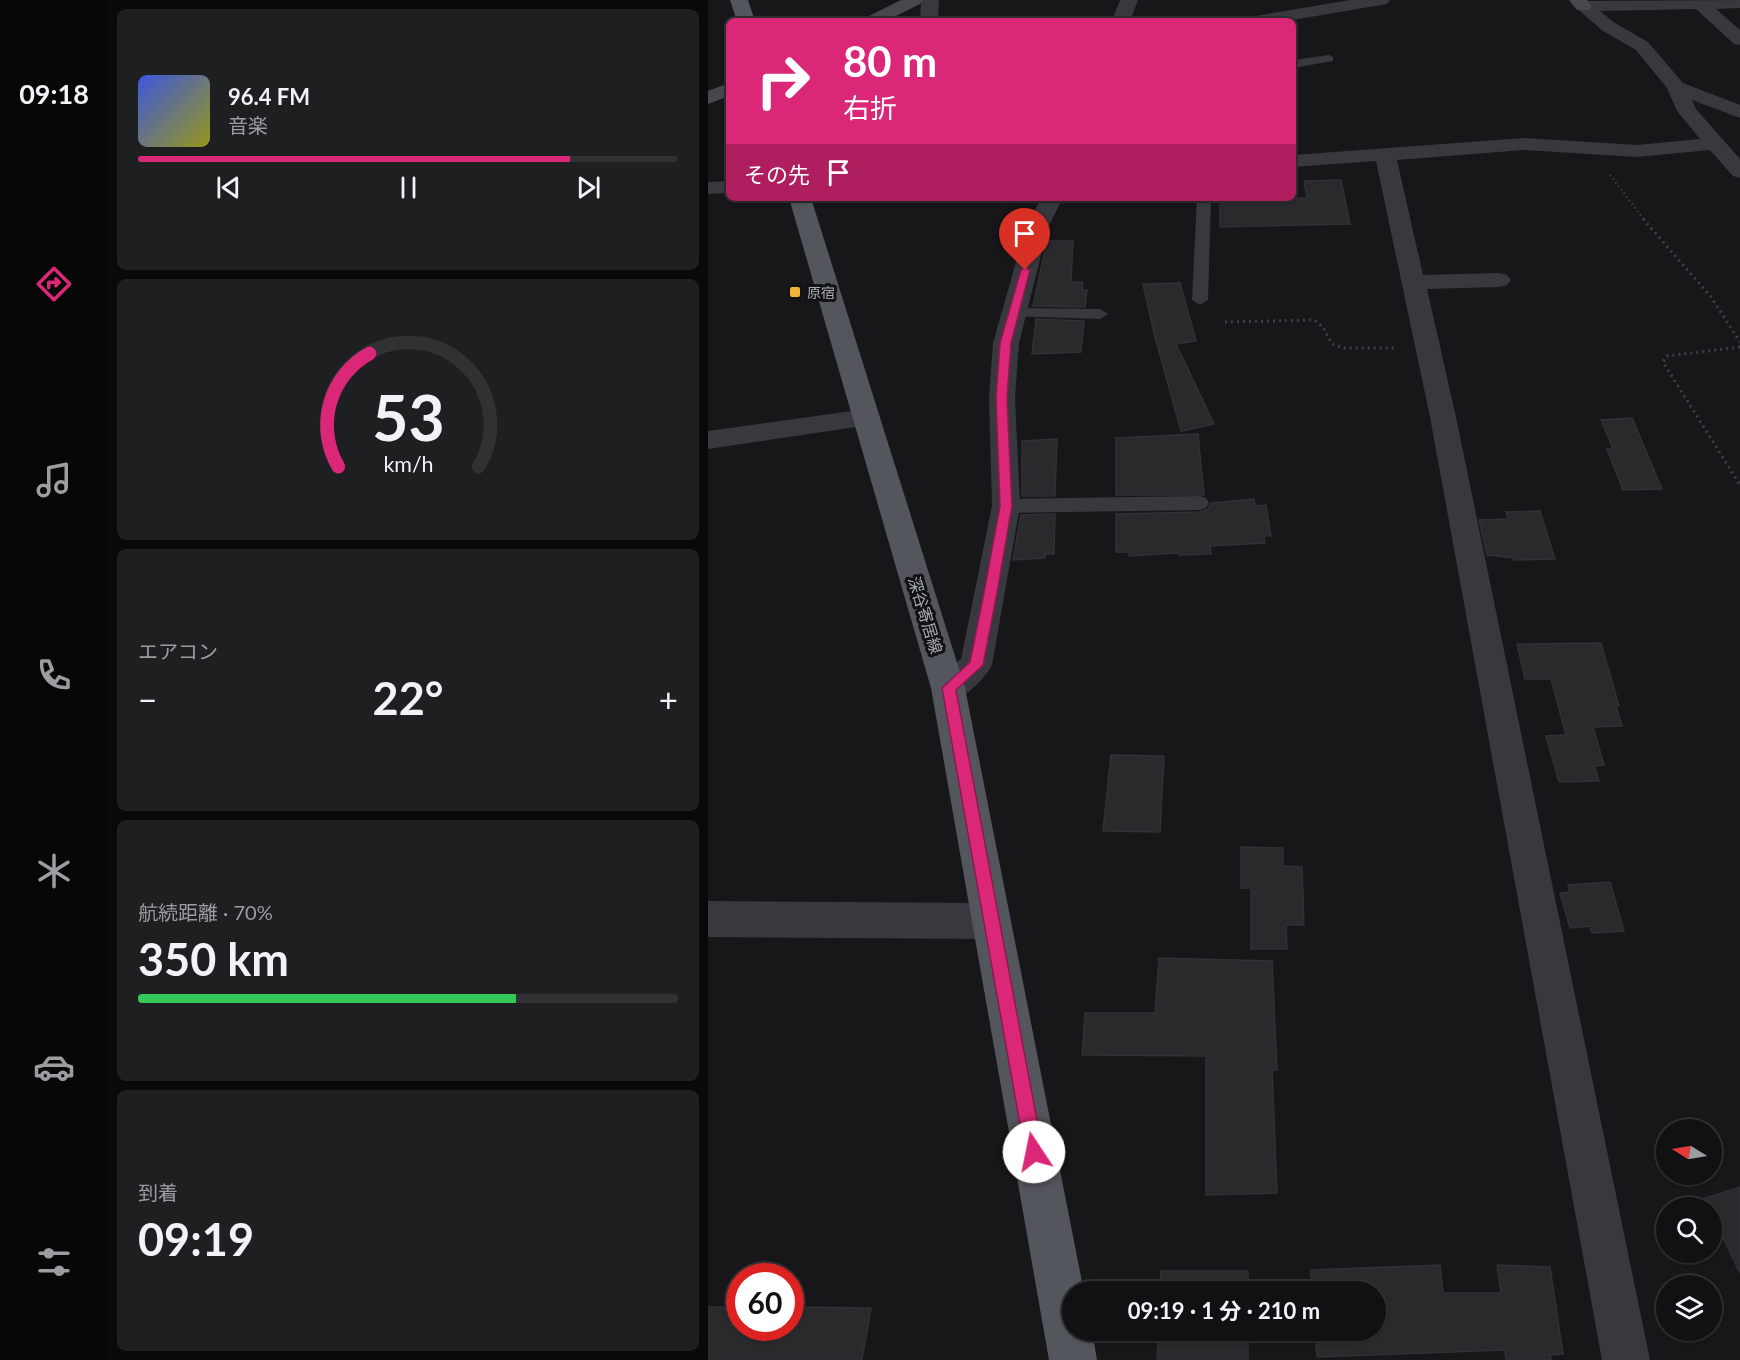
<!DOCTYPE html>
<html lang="ja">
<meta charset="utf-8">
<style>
:root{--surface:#111113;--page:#1e1f21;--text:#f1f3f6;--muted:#9c9da0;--line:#303133;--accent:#db2777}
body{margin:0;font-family:Lato,"Noto Sans JP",sans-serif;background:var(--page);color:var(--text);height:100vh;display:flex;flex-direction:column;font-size:22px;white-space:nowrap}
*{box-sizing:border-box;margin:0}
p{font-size:20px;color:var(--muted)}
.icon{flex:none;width:33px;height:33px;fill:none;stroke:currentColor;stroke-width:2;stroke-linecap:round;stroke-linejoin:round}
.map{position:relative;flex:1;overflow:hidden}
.drawer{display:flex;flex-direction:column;gap:9px;padding:9px;background:#09090a;width:600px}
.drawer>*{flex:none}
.guide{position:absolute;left:18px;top:18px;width:570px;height:183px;border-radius:9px;box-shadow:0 2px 4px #0004,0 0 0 2px var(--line);background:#db2777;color:#fff;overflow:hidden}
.needle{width:39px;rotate:281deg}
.tools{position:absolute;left:948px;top:1119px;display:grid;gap:12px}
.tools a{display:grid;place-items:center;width:66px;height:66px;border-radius:50%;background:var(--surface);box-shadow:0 2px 4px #0004,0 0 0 2px var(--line);font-size:30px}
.speed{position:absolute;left:18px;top:1263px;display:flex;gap:12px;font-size:30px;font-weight:700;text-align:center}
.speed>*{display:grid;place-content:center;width:78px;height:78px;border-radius:50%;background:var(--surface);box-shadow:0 2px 4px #0004,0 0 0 2px var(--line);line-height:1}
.speed .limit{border:9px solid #d22;background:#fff;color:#111}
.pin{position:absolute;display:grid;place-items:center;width:51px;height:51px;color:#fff;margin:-62px -26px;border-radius:50% 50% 50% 0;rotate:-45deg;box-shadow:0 0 6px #0007}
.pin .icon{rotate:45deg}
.me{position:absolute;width:66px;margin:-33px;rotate:349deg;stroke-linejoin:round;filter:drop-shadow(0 0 4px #0008)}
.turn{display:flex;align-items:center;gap:21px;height:126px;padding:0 18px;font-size:27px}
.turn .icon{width:78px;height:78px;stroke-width:2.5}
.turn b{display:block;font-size:42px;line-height:51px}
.then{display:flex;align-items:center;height:57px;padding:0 18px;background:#0003;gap:12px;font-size:22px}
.big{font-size:45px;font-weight:700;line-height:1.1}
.drawer .card{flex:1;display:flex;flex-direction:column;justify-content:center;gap:9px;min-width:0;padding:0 21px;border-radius:9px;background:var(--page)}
.drawer .dial{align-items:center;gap:0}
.dial svg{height:156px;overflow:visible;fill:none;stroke:var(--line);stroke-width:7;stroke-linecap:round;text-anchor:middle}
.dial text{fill:var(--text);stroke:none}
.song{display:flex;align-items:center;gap:18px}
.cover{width:72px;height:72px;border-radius:9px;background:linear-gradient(135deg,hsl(230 70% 55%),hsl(60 70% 35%))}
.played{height:6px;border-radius:3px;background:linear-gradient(90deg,var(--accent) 80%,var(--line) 80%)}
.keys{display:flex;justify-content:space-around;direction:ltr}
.heat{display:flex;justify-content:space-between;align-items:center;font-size:33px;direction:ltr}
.charge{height:9px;border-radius:4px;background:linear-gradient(90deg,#34c759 70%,var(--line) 0)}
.trip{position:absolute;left:354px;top:1281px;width:324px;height:60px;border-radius:30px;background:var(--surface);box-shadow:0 2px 4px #0004,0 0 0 2px var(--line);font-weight:700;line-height:60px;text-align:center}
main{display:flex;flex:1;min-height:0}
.menu{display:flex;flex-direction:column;width:108px;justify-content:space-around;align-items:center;background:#070708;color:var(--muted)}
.menu .icon{width:42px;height:42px}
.menu .selected{color:var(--accent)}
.menu b{font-size:27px;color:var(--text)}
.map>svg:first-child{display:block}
</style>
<main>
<nav class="menu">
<b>09:18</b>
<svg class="icon selected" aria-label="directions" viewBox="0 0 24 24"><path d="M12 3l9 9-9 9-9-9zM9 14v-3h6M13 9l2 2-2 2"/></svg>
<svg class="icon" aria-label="music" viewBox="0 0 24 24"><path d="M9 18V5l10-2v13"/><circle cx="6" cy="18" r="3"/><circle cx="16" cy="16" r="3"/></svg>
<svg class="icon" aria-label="phone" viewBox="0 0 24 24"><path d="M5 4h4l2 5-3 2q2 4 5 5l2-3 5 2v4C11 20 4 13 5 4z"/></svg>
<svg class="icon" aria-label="climate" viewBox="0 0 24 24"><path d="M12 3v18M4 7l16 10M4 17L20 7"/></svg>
<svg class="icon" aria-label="car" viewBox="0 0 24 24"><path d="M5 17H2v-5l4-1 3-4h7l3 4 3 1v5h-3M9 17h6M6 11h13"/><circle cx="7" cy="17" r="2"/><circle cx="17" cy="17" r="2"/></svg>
<svg class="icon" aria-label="filters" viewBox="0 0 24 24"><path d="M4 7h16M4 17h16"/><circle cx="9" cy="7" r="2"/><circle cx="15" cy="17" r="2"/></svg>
</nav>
<section class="drawer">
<div class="card">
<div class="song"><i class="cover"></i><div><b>96.4 FM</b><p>音楽</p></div></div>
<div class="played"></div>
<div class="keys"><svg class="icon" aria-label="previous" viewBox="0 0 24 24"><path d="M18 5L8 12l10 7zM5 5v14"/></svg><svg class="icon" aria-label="pause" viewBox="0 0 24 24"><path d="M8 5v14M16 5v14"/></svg><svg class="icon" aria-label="next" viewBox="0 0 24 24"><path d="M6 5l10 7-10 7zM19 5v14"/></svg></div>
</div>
<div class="card dial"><svg viewBox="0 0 100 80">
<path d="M14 69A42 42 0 1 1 86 69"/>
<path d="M14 69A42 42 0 0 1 30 11" stroke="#db2777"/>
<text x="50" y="56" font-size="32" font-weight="700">53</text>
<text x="50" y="72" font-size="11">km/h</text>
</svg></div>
<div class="card"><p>エアコン</p>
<div class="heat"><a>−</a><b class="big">22°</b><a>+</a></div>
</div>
<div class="card"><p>航続距離 · 70%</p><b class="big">350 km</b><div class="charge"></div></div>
<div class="card"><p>到着</p><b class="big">09:19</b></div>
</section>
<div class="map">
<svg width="1032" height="1360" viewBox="0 0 1032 1360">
<rect width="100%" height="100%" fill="#171719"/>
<path fill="#2a2a2d" stroke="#313135" stroke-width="1.5" d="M633 180 642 224 512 227V198H599L596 181Z
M339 241H365L363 282H375L374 290H379L377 307 325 306Z
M472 283 488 341 468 344 506 424 473 431 446 333 435 284Z
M328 319 376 321 373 352 324 354Z
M924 418 954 489 915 490 899 449H905L893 420Z
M490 434 496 495H408V438Z
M349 439 347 496H314V441Z
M546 499 547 506 558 505 563 536H556L557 543 502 546 503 554 471 555 470 553 421 556V552H408V514L492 512 500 509 503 503Z
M832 511 847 559 806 560V558L779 555 771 520 800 519 798 512Z
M347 514 346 554H337V558L305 560 313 515Z
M893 643 911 706H908L914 726 885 727 896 765 886 766 891 781 851 782 838 736 858 735 843 679H817L809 644Z
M403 755 456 756 452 832 395 831Z
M533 847 575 848V866L594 867 596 925H578L579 949H543V888H533Z
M902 882 916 931 884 933 882 926 862 928 852 893 862 892 860 885Z
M451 958 564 961 569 1070H564L569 1193 498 1195V1056L374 1055 377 1013H447Z
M1032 1187V1273L1004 1215V1208H1000L995 1199Z
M732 1265 735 1293H793L789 1265 842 1267 855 1354 842 1355 843 1360H798L797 1350 609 1357 607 1330H668V1292H604L603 1270Z
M453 1271H540V1292H452Z
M0 1307H32V1328H82V1307L163 1308 154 1360H0Z
M451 1330H540V1360H449Z"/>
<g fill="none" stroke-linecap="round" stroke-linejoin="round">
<path stroke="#3e4045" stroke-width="2" stroke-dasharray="1.5 3" stroke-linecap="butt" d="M902 175 937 221"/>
<path stroke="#3e4045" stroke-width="3" stroke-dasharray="2 4" stroke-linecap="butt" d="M935 219 1003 297 1032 342
M517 322 606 320 615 327 624 344 636 348H689
M1032 347 959 356 955 362 1032 485"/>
<path fill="#38393e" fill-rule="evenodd" d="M621 55 625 57V61L585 68V60Z
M489 198H503L500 300 492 305 484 300Z
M306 308 392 309 400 314 392 319 301 316 298 313 301 310Z
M492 496 498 498 501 503 498 508 492 510 298 513 291 511 289 506 291 501 298 499Z"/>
<path fill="#38393e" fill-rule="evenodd" d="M213 0H231L230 21H212Z
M412 0H430L422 21H404Z
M642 0H682L679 4 673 5 579 21H539L542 17 548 16Z
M1032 0V8L1008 9 1032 30V45L1026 44 988 9 892 11 907 23 940 42 975 83 1032 105V118L984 100 988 109 1032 159V178L1025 176 1002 150 929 157 816 150 689 160 715 275 791 273 799 275 803 280 799 285 791 287 719 289 748 417 942 1360H894L722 417 668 161 585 167V155L816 138 929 145 992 139 969 111 959 88 928 50 895 31 866 6 869 2 875 1Z
M21 181V193L0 194V182Z
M333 198H355L340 227 311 343 307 398 312 506 284 665C277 678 258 698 243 701 238 702 233 699 228 698L223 688 228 678 253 659 284 506 281 398 285 343 318 227Z
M158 409 168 412 171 418 168 424 0 449V431Z
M0 901 282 903 296 908 301 921 296 934 282 939 0 937Z"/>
<path fill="#46484e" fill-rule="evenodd" d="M193 0H215L212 4 178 21H156L159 17Z
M861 0H879L884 6 881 10H869Z
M21 83V96L0 104V91Z"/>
<path fill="#54565d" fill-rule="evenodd" d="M22 0H40L47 21H29Z
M81 198H103L257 688 376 1292H364V1330H384L389 1360H341L223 688Z"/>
</g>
<path fill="#db2777" stroke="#8e194d" stroke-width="1.5" d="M317 267 322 270 303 343 299 398 304 506 289 593 275 665 248 690 335 1152 333 1158 326 1161 320 1158 317 1152 234 688 262 662 276 593 292 506 288 398 292 343 313 270Z"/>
<rect fill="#f0b539" stroke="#121214" stroke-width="2" x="81" y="286" width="12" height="12" rx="3"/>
<g text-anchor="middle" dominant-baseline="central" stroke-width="6" stroke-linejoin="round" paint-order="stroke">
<g font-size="14" fill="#a9aeb9" stroke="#121214" text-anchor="start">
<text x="99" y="292">原宿</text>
</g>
<g font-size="16" fill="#a9aeb9" stroke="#121214">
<text transform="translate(218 615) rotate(73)">深谷寄居線</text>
</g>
</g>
</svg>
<div class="tools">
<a><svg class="needle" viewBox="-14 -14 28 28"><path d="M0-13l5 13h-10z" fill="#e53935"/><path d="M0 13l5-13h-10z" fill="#9c9da0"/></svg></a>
<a><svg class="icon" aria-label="search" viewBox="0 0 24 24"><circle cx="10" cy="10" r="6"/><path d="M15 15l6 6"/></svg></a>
<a><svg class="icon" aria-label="layers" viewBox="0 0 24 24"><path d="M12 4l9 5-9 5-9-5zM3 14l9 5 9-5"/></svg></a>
</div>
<div class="speed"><div class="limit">60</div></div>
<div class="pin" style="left:317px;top:270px;background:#d93025"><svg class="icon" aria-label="arrive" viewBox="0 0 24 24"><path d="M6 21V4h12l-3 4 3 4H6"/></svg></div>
<svg class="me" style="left:326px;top:1152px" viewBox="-20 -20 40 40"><circle r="19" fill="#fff"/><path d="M0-13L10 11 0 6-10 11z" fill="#db2777"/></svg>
<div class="trip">09:19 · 1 分 · 210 m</div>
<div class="guide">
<div class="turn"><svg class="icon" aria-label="right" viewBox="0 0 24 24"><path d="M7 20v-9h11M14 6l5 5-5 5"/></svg><div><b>80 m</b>右折</div></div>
<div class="then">その先<svg class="icon" aria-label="arrive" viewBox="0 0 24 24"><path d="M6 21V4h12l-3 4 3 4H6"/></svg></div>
</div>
</div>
</main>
